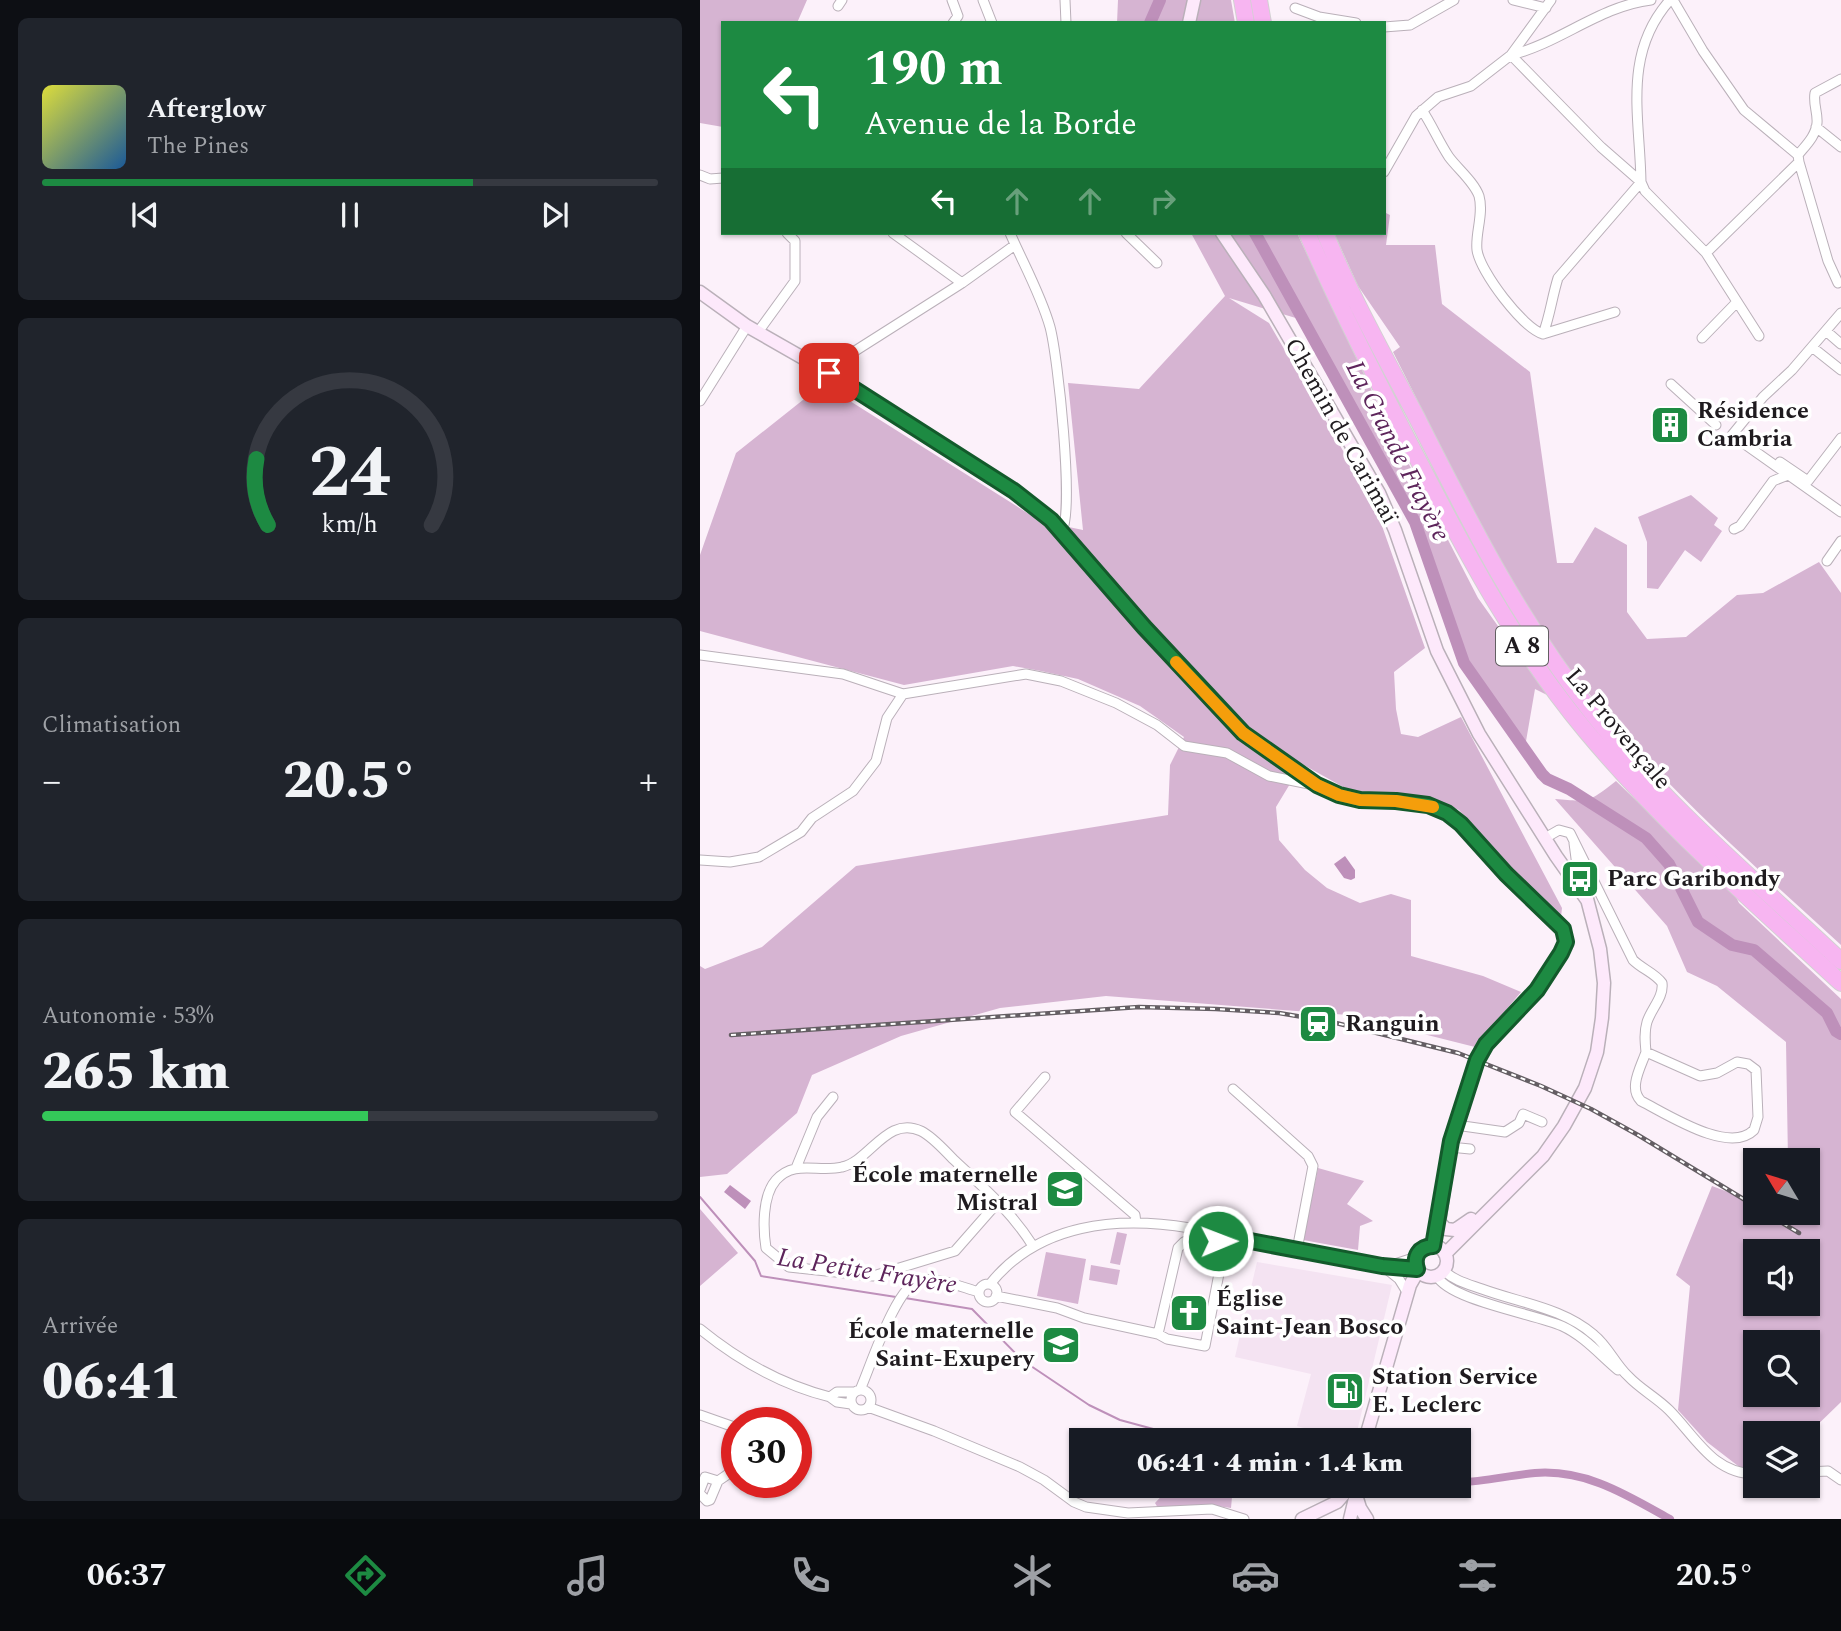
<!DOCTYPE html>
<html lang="fr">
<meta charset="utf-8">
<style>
:root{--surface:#171b24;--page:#20242c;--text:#f1f3f6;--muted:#9ea1a6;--line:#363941;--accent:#1d8a42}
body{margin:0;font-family:Spectral,serif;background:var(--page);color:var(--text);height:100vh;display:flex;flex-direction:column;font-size:26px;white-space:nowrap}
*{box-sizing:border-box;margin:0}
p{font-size:23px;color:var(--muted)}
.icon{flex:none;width:38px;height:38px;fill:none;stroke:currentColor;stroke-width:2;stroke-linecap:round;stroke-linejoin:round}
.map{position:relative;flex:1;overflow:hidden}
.sheet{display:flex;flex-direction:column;gap:18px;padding:18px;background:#0d0f14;width:700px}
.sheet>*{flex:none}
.banner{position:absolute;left:21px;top:21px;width:665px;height:214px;border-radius:0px;box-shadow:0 2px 5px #0004;background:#1d8a42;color:#fff;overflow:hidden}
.needle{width:46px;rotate:308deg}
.buttons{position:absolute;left:1043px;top:1148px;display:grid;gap:14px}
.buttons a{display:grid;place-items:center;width:77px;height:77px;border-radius:0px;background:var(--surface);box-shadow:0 2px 5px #0004;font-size:35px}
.speed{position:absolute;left:21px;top:1407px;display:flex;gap:14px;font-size:35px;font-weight:700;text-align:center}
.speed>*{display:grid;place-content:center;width:91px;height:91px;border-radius:50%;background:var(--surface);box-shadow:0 2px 5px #0004;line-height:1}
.speed .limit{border:10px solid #d22;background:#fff;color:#111}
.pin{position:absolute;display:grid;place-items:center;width:60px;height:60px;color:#fff;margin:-30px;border-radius:14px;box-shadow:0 4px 10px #0006}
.me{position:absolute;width:77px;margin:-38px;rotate:89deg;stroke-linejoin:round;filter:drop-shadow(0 0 5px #0008)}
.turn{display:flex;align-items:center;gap:24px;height:147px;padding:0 28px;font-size:32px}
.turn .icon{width:91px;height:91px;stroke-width:2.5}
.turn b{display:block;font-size:49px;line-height:60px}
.lanes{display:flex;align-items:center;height:66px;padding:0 28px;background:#0003;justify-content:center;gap:35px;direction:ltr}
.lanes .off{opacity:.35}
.big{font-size:52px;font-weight:800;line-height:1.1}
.sheet .widget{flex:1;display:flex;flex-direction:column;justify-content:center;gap:10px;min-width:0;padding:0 24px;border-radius:10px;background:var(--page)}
.sheet .dial{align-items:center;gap:0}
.dial svg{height:182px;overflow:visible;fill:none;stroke:var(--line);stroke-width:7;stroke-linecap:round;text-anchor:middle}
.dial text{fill:var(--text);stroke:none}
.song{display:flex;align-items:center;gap:21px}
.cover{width:84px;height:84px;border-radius:10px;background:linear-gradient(135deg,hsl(60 70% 55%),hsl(210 70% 35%))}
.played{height:7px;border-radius:4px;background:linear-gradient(90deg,var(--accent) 70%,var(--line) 70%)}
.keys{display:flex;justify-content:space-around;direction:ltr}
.heat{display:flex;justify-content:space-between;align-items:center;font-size:38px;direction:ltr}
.charge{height:10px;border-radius:5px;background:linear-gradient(90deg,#34c759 53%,var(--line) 0)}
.trip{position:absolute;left:369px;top:1428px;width:402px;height:70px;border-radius:0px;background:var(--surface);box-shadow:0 2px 5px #0004;font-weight:800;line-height:70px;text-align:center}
.tab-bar{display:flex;height:112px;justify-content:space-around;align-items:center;background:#090b0e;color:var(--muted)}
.tab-bar .icon{width:49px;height:49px}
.tab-bar .on{color:var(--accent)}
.tab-bar b{font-size:32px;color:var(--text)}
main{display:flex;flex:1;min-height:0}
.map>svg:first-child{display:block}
</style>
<main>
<section class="sheet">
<div class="widget">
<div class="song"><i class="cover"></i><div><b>Afterglow</b><p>The Pines</p></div></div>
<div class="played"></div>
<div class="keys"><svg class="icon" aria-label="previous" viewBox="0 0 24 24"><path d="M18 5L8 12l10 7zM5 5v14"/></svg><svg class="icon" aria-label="pause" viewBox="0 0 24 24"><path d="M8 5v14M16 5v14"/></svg><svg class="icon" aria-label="next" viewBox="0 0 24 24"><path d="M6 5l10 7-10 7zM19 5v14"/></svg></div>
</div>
<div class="widget dial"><svg viewBox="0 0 100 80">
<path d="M14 69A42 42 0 1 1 86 69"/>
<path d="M14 69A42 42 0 0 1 9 40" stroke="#1d8a42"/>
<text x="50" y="56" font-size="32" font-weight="700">24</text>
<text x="50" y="72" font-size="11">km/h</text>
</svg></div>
<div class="widget"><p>Climatisation</p>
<div class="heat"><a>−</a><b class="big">20.5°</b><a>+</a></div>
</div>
<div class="widget"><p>Autonomie · 53%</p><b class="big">265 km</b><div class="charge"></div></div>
<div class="widget"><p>Arrivée</p><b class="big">06:41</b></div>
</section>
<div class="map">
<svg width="1141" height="1519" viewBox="0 0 1141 1519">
<rect width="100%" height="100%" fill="#fcf1fa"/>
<path fill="#f4e3f2" d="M557 1262 692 1285 655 1440H645L597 1426 611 1374 535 1357Z"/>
<path fill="#d6b4d2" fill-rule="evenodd" d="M0 0H107L97 23H23V127L0 123Z
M418 0H531L535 23H417Z
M684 212 690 215 686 245H735L742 304 830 372 857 563H873L895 527 927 545V612L947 639 986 637 1037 595 1063 593 1119 562 1141 593V945C1044 856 942 768 864 661 795 566 746 456 693 352L700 347 658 286 634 233H684Z
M491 233H597L682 412 778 598 847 695 835 689 825 747 764 653 711 506 609 322 529 298 569 323 675 506 725 648 694 672 696 709 701 734 718 737 761 717 862 908 861 917 814 874 759 810 738 801 705 795 671 796 645 788 602 764 576 807 579 840 605 870 627 888 660 903 691 894 711 900V956L783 976 821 992 775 1047 648 1015 406 996 300 1008 201 1036 112 1075 97 1113 27 1174 0 1177V966L5 969 62 947 156 866 468 815 470 765 484 737 440 706 378 679 341 671 313 666 204 685 0 631V555L36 453 123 384 340 521 383 530 368 383 439 389 525 296Z
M991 495 1018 518 1014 525 1022 531 1001 562 985 550 958 589 947 588V542L938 517Z
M916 781 1036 897 1039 903 1141 999V1402L1108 1434 1055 1433V1469H1042L1007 1442 978 1410 990 1286 976 1275 1012 1186 1055 1202V1213H1108V1160H1088L1086 1042 1017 986 987 972 967 926 855 799C890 802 889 802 916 781ZM1055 1251H1108V1304H1055ZM1055 1342H1108V1395H1055Z
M618 1168 664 1181 647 1204 673 1221 660 1226 658 1250 603 1240Z
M0 1209 38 1253 0 1286Z
M417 1232 427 1234 420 1265 410 1263Z
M346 1252 386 1259 378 1304 337 1296Z
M391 1265 420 1270 417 1285 389 1280Z
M471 1486H530L529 1494 532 1497 531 1508 510 1505 458 1508 455 1503Z"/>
<path fill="#be90ba" d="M645 856 655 870V878L651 880 644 878 634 864Z
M30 1185 51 1201 45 1209 24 1192Z"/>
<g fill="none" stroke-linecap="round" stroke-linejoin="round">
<path stroke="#be90ba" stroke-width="2" d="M0 1197 55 1261 61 1276 196 1297
M205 1298 272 1309 322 1360 389 1405 420 1420 494 1440"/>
<path stroke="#be90ba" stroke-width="8" d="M760 1482C785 1482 809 1475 835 1473 886 1469 927 1495 970 1519"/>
<path stroke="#be90ba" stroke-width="12" d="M450 23 460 0
M555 233 715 522 764 663 842 774 847 779 869 789 946 838 969 864 998 922 1032 945 1054 950 1127 1013 1136 1031 1141 1034"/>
<g stroke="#bab0b9" stroke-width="11">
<path id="street" d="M252 0 258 16 253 23
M283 0 292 23
M365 0 366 23
M813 0 846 8
M970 0C922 54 940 117 941 182L945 191 1006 253 1059 336
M973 0 1003 51 1044 110 1098 155
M138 6 142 0
M595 8 619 17 656 23
M684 27 710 25 754 0
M811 55 901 147 941 182 858 278C852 297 850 316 843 334
M811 55C860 43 900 6 951 0
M722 110C732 125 739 142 749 157 758 169 774 182 779 196 784 214 775 233 777 250 780 272 823 328 843 334
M1116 127 1141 147
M1099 162 1128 261 1138 283
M684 172 716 116 738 97 771 86 811 55 851 0
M0 175 10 179 23 178
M193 233 262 283
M310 233C323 263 341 295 350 327 358 357 374 508 362 531
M426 233 457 263
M1006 253 1099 162 1098 155C1105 146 1116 136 1117 123 1118 113 1113 104 1115 93L1141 79
M1141 313 1092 370 1063 397 1032 435 1141 512
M1126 331 1141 344
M58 332 95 281V241L87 233
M843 334 915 312
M1002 338 1036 303
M1112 347 1141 370
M138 378 155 351 262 283 315 245
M971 384 1016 425
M0 401 47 326
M1080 462 1108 481 1141 438
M1034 529 1040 526 1073 481 1088 475
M1127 561 1141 541
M0 655 143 674 203 694 326 674 361 681 416 703 457 725 484 746 527 753 569 776 614 785
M845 838 859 830 870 833 933 960C942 969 955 973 962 983 964 997 951 1009 947 1022 944 1032 945 1042 946 1052L1000 1076 1017 1073 1037 1062 1048 1064 1056 1070 1058 1117 1054 1130C1029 1155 967 1114 941 1101 928 1088 941 1067 946 1052
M874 843 877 866
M0 860 30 862 59 857 101 832 112 818 153 791 176 761 187 718 203 694
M345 1077 315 1112 435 1215 436 1223
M533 1089 608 1156 613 1166 597 1250
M756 1125 805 1132 819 1123 823 1114 842 1122
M750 1147 770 1149
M96 1168 117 1117 133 1097
M298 1202 255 1251 173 1276 89 1267 66 1248C63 1229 62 1196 76 1180 95 1159 118 1173 142 1167 170 1161 187 1115 221 1131 233 1137 244 1150 253 1159 283 1187 311 1211 333 1246
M490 1228 496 1223 509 1224 521 1230 524 1236
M524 1236 683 1266 717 1269
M695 1264 716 1257
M684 1267 699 1279 707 1292
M744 1271C755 1281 768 1284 782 1289 820 1303 863 1308 894 1335 908 1346 915 1364 928 1376 940 1389 956 1397 969 1410 995 1436 1013 1474 1055 1474
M737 1276C749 1300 835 1314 862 1326 884 1336 900 1355 918 1370
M290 1284C339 1223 417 1216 490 1228
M279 1293a9 9 0 1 1 18 0a9 9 0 1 1-18 0Z
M296 1296 357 1308 384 1318 458 1334 467 1339 505 1346 522 1258 521 1250 514 1242
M0 1329C38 1360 82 1385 130 1397L137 1402 151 1404
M458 1334 478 1248 484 1242 494 1237
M151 1400a10 10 0 1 1 20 0a10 10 0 1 1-20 0Z
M160 1390C170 1368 196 1285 220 1280 239 1277 261 1287 279 1292
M130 1397 137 1392H154
M168 1407 234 1431 320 1467 344 1480 374 1502 386 1507 428 1513 512 1509 544 1519
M0 1415 37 1428
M1108 1472 1128 1471 1141 1480
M0 1490 5 1477 18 1481
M0 1494 7 1501 10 1500 18 1481 37 1468"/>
</g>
<g stroke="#bab0b9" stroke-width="15">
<path id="secondary" d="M489 23 494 0
M522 233 564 295 679 493 695 530 737 651 779 734 856 856 887 900
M0 292 47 326 138 378 314 491 362 531 403 581 543 733 617 785 639 795 661 800 696 801 728 805 747 813 761 824 806 874 863 929 866 942 861 953 837 990 786 1044 777 1060 751 1141 739 1222 733 1246
M739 1222 746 1229 755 1230 771 1219
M715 1261a16 16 0 1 1 32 0a16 16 0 1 1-32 0Z
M745 1254 843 1156 864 1126 885 1088 897 1052 902 1018 904 983 900 949 886 895
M665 1440 710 1285 718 1271
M656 1495 660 1508 667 1519
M602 1519 637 1502 651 1486
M650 1519 658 1486"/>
</g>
<g stroke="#d2d1d2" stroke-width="18">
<path id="highway" d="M542 0 546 23
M559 0 563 23
M607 233C640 309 678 382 716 456 767 555 814 644 885 730 962 823 1054 902 1141 983
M625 233C651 297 685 357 717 418 770 523 819 621 893 714 965 805 1057 882 1141 961"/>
</g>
<use href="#street" stroke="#fff" stroke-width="9"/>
<use href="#secondary" stroke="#fde9fb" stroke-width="12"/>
<use href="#highway" stroke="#f7b5f1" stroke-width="16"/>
<g stroke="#645e63" stroke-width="4.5">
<path id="rail" d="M31 1035 439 1007 516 1009 579 1013 632 1022 758 1053 841 1086 891 1109 938 1135 1055 1206
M1066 1213 1099 1233"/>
</g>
<use href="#rail" stroke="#fff" stroke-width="2" stroke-dasharray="5" stroke-linecap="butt"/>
</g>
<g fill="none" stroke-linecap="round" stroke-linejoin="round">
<g stroke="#135a2b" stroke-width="18">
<path id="route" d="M129 373 314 491 351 520 444 627 543 733 617 785 639 795 660 800 696 801 728 805 747 813 761 824 806 874 863 929 866 942 861 953 837 990 786 1044 777 1060 751 1141 733 1246C719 1247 713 1256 717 1269L682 1266 524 1236 518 1241"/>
</g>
<use href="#route" stroke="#1d8a42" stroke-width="12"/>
<path stroke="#f59e0b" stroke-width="12" d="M476 662 543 733 617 785 639 795 660 800 696 801 733 807"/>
</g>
<defs>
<g id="building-square" transform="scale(2.0125)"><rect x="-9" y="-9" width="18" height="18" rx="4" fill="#1d8a42" stroke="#fff"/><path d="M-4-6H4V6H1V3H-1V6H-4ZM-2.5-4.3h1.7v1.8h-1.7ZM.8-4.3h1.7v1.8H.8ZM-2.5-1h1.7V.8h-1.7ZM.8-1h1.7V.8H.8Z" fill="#fff"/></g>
<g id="bus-square" transform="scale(2.0125)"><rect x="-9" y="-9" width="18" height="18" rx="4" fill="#1d8a42" stroke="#fff"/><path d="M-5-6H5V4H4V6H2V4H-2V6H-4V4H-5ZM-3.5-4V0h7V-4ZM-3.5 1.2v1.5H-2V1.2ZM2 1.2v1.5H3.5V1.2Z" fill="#fff"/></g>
<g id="station-square" transform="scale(2.0125)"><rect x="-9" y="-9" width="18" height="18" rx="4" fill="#1d8a42" stroke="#fff"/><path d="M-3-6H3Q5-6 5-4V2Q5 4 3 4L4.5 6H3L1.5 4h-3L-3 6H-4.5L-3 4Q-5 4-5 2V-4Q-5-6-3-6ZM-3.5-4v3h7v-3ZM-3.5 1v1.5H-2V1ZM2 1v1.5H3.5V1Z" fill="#fff"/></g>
<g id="school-square" transform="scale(2.0125)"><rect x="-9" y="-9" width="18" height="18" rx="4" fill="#1d8a42" stroke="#fff"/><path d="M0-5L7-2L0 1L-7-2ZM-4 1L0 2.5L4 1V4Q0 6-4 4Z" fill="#fff"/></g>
<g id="church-square" transform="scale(2.0125)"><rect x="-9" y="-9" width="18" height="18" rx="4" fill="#1d8a42" stroke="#fff"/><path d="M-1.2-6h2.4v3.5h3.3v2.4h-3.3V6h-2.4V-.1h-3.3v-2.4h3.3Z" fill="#fff"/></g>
<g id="fuel-square" transform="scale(2.0125)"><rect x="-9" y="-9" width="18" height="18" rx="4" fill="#1d8a42" stroke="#fff"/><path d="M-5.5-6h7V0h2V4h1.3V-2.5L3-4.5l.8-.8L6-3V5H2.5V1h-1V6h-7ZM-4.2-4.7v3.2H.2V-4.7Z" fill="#fff"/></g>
</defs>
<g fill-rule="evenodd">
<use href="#building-square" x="970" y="425"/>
<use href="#bus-square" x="880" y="879"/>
<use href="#station-square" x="618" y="1024"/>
<use href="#school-square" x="365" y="1189"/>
<use href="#church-square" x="489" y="1313"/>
<use href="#school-square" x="361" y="1345"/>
<use href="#fuel-square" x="645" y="1391"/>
</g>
<g text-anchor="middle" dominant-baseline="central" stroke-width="7" stroke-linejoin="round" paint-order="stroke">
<rect fill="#fff" stroke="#625f62" stroke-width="2" x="796" y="626.5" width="52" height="39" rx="5"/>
<g font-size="23" font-weight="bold" fill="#1f1b1f">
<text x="822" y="646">A 8</text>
</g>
<g font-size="24" font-weight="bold" fill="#1f1b1f" stroke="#fff" text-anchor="start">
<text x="997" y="411">Résidence<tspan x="997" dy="28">Cambria</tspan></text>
<text x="907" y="879">Parc Garibondy</text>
<text x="645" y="1024">Ranguin</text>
<text x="338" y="1175" text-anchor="end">École maternelle<tspan x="338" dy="28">Mistral</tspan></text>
<text x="516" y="1299">Église<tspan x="516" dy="28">Saint-Jean Bosco</tspan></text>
<text x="334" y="1331" text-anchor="end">École maternelle<tspan x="334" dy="28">Saint-Exupery</tspan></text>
<text x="672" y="1377">Station Service<tspan x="672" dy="28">E. Leclerc</tspan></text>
</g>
<g font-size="24" fill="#1f1b1f" stroke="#fff">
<text transform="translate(641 431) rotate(61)">Chemin de Carimaï</text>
<text transform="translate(918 729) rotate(50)">La Provençale</text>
</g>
<g font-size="26" font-style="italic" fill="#5d255b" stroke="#fff">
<text transform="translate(698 451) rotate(63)">La Grande Frayère</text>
<text transform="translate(167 1271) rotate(9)">La Petite Frayère</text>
</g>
</g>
</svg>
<div class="buttons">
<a><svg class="needle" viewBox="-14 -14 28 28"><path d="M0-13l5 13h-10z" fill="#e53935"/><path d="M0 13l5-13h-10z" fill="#9ea1a6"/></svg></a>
<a><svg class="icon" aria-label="sound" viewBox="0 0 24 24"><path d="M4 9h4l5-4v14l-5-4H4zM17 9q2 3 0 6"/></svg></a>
<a><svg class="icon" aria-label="search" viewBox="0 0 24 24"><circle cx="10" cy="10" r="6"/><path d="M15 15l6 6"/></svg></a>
<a><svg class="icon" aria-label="layers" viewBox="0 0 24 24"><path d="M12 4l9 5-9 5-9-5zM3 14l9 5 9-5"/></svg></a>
</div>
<div class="speed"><div class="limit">30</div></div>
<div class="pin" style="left:129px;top:373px;background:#d93025"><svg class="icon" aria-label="arrive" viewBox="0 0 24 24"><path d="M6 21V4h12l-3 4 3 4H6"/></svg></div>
<svg class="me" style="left:518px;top:1241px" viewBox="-20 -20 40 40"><circle r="17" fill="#1d8a42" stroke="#fff" stroke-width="3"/><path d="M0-11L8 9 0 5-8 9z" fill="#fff"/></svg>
<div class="trip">06:41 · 4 min · 1.4 km</div>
<div class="banner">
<div class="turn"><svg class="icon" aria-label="left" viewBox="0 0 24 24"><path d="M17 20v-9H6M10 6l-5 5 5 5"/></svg><div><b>190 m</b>Avenue de la Borde</div></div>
<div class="lanes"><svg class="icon" aria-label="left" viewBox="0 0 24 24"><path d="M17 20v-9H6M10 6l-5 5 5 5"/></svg><svg class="icon off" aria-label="ahead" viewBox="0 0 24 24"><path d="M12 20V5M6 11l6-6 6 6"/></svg><svg class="icon off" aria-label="ahead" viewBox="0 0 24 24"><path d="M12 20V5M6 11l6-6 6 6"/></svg><svg class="icon off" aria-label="right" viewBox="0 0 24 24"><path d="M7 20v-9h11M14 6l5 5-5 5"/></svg></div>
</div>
</div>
</main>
<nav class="tab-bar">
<b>06:37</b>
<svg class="icon on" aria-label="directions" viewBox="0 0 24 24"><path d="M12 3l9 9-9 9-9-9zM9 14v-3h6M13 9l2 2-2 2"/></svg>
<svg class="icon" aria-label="music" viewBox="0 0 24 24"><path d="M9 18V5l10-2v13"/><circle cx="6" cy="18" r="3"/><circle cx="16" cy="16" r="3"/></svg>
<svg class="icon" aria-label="phone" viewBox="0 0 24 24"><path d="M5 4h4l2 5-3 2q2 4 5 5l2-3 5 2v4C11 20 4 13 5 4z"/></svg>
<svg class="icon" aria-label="climate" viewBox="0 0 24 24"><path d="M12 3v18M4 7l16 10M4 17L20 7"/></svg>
<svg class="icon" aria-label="car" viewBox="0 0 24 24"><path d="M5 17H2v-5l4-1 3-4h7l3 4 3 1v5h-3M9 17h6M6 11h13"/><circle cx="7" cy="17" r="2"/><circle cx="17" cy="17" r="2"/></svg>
<svg class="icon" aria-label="filters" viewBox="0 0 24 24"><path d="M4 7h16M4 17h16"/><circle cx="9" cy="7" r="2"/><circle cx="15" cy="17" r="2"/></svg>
<b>20.5°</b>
</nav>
